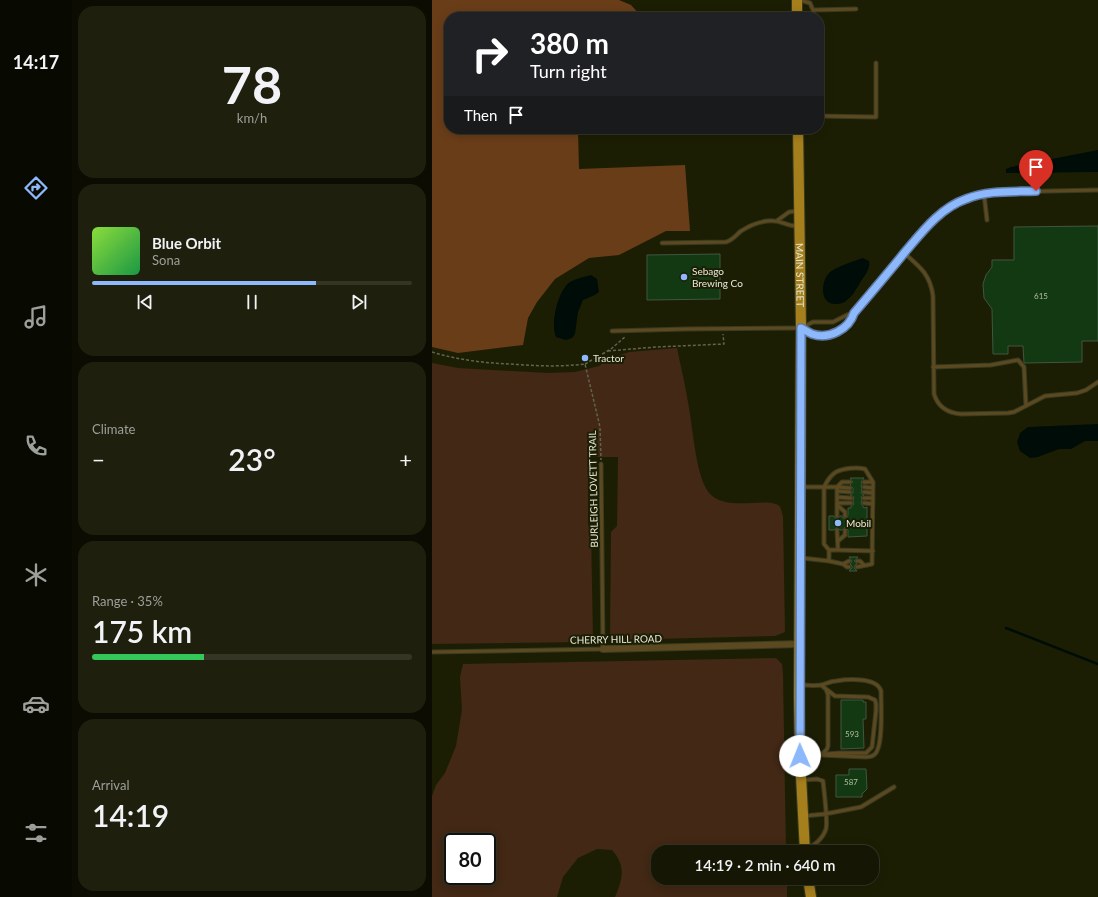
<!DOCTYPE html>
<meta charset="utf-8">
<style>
:root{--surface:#151603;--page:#1e1f0d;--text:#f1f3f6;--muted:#9d9f9a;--line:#343525;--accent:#8db9fc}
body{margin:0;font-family:Lato,sans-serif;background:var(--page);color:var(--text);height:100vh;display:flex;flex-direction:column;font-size:15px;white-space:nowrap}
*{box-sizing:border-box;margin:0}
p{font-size:13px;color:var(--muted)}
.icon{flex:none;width:22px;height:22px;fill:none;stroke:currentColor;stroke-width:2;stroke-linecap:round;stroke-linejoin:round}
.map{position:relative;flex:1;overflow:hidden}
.side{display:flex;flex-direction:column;gap:6px;padding:6px;background:#0c0c02;width:360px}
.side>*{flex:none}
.banner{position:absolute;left:12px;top:12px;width:380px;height:122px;border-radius:16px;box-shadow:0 2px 10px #0003,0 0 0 1px var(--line);background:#202124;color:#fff;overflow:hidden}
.speed{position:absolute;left:12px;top:833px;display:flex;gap:8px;font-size:20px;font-weight:700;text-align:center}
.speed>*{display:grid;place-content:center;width:52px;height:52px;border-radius:50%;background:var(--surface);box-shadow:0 2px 10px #0003,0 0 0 1px var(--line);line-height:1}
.speed .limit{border:2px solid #111;border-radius:6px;background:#fff;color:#111}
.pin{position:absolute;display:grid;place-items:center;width:34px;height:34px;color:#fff;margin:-41px -17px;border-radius:50% 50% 50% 0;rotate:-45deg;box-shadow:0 0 4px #0007}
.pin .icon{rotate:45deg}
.me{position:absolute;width:44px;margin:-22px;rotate:359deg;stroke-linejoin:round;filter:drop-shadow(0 0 3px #0008)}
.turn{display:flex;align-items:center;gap:14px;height:84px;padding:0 20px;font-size:18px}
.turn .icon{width:52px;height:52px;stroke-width:2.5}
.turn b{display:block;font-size:28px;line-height:34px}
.then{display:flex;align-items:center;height:38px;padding:0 20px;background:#0003;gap:8px;font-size:15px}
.big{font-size:30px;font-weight:600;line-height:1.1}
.side .widget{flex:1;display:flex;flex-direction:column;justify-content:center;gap:6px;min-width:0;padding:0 14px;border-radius:16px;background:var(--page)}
.side .dial{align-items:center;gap:0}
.dial b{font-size:52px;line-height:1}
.song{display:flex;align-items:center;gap:12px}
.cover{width:48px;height:48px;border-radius:6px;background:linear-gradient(135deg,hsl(90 70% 55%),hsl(140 70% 35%))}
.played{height:4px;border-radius:2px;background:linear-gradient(90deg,var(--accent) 70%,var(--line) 70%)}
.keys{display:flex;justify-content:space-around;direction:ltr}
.heat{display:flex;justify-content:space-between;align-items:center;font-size:22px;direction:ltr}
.charge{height:6px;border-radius:3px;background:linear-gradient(90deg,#34c759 35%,var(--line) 0)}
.trip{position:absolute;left:219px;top:845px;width:228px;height:40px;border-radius:16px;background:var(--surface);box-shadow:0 2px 10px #0003,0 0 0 1px var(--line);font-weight:600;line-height:40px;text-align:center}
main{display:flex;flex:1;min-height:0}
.tabs{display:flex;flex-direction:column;width:72px;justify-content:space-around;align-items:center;background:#080901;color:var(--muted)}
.tabs .icon{width:28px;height:28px}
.tabs .selected{color:var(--accent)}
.tabs b{font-size:18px;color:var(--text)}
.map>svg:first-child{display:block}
</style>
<main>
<nav class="tabs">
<b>14:17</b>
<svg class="icon selected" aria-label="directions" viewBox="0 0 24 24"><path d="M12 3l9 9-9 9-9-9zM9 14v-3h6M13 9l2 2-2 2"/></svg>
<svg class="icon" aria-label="music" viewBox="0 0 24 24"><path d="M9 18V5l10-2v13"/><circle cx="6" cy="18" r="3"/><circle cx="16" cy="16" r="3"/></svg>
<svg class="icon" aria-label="phone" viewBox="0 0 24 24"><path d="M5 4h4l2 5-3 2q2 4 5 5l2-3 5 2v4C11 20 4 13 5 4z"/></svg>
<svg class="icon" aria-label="climate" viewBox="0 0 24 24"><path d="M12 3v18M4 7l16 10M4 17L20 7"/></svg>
<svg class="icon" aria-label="car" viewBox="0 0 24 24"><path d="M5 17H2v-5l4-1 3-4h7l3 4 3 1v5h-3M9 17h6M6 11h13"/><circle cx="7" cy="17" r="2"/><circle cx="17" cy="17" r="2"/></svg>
<svg class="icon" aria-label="filters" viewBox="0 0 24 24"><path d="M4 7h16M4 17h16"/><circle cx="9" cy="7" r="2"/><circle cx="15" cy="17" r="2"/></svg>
</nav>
<section class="side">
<div class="widget dial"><b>78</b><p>km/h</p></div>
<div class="widget">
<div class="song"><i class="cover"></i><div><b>Blue Orbit</b><p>Sona</p></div></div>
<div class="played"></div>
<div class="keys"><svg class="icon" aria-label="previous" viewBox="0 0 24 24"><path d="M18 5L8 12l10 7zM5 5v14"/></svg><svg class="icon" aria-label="pause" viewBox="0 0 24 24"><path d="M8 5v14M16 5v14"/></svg><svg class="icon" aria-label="next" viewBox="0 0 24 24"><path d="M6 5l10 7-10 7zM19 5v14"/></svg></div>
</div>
<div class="widget"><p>Climate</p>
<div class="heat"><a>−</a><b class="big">23°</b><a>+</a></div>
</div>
<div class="widget"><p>Range · 35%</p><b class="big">175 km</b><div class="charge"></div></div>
<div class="widget"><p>Arrival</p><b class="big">14:19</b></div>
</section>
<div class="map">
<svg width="666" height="897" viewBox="0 0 666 897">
<rect width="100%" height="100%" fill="#1c1e04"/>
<path fill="#422815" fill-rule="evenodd" d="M245 348C249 368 254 388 257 408 261 429 264 479 278 494 297 513 339 495 348 507 349 509 350 513 351 516L353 632 343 636 184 640 178 637 179 532 185 526 186 457H156V524L159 531 161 638 158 642 0 644V363L26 368 116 373 143 372 167 366 178 358 197 352Z
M344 658 350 664 351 674 354 852H226V878H355V897H183C191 878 194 866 180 850L165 849 146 858 131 877 125 897H0V796L4 785 13 773 24 746 30 710 28 677 31 664ZM21 842H55V876H21Z"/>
<path fill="#6a3d19" d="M0 0H187L199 5 210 17H17V129H146L147 169 253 165 258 231H234L187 255 157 258 123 279 105 302 96 318 91 345 26 353 0 347Z"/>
<path fill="#000c07" d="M666 150V172L574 173V169L579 167Z
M431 258 437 261C439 269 432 276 428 283 424 289 421 296 415 300 412 303 408 304 404 304 388 305 388 283 397 273 403 267 422 261 431 258Z
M159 275 165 279 167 292 163 295 151 300 146 312 143 334 140 338 134 340 124 337C118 324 126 290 138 282 145 278 152 277 159 275Z
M666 424V441H653L639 449H627L606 457 598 458 588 451 585 442 588 433 596 427Z"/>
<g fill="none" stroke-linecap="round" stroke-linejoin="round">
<path stroke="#000c07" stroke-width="2.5" d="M574 628 666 664"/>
</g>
<path fill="#123911" stroke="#415640" d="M666 226V341H650V362L592 363 591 346H576V354H561L560 309 552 298 551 284 554 275 560 267V260H582V227Z
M288 254V299L215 300V255Z
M418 478H432L429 482 430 484 429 486 430 489 429 493 432 495 429 497 430 500 429 503 432 508 435 507V536L416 537V530L413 527 410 530H408L405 527 402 530H397V516H402L403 518 405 519 408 516H410L411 518 414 519 416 515V508H419V506L422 504 421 501 422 497 418 495 421 493V488L418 485 421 482Z
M417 557H426L422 561 425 564 423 565 422 568 425 571H417L420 568V566L418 564 420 561Z
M409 700H431V702H434V719H431L432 748 409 749Z
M417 769H434L435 789 430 794V797H404V775H417Z"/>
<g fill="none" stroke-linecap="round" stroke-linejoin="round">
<g stroke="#383b22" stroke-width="5">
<path id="service" d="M368 0 378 3 381 10V17
M381 10 424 9
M387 116 444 117V63
M552 194 555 220
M346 220 357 212 365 211
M230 243 294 242C301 240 304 235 309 231 317 226 327 222 335 221 349 219 353 226 365 226
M472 253C488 267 498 274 501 296L502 394C506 407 516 413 529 414L576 413 582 412 613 396 645 393 654 390 666 382
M371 327 381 322H401L415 315 422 313
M372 330C391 340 415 336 422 313L490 232 513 210 527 202 542 196 572 192 666 190
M180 331 254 329 367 328
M501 367 559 365 586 360 592 367 594 406
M432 482H441
M370 487H392V544L397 550V561L370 558
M405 487 410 482H418
M405 487 418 488
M432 487 441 488
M405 491 418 492
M432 492 441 493
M405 497 419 498
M432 498H441
M405 503H419
M432 503 441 504
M405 505 413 512V516
M405 516V487H392C395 481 399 475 404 472 412 468 425 467 433 469L441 482 440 564 425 567
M406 541 413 535V530
M397 550H406L405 530
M406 550 441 551
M397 561 411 564 415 567H417
M425 561H428L432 565
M411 564 417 561
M0 652 171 649 169 464
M370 685C376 685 383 686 389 685 394 684 399 681 404 681 416 679 445 677 449 691 449 706 451 739 445 751 443 756 439 757 434 757L388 755
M389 685 394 689 396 695V746L395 749 390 754
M370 756 407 753H434L440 747 444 711V704L443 700 436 697 403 696 394 689
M372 780 385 779 391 781C392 791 396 821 394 829 391 838 383 846 374 848
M372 816 393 814 429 807 462 787"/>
</g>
<g stroke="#383b22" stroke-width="8">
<path id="minor" d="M171 649 368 644"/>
</g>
<g stroke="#383b22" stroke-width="12">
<g id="trunk">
<path d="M365 0V17"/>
<path id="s1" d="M366 129 369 328 367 698 368 757 373 852"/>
<path d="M376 878 379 897"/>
</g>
</g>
<path stroke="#62644d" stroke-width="1.5" stroke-dasharray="3 2" stroke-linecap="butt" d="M176 351 224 347 292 344 291 334
M0 352C26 360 52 363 79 364 104 366 128 367 153 364L168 427 169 460
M153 364 179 349 194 336"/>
<use href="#service" stroke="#5c4920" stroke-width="3"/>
<use href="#minor" stroke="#5c4920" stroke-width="6"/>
<use href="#trunk" stroke="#a57f1c" stroke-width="10"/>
</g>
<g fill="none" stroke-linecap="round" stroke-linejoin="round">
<g stroke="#5c78a4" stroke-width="10">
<path id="route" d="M368 756 369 328C373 330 377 333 380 334 397 340 417 329 422 313 439 293 456 273 473 252 490 232 508 208 534 199 556 190 581 192 604 191"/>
</g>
<use href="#route" stroke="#8db9fc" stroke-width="7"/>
</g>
<g fill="#8db9fc" stroke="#1c1e04" stroke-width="1.5">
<circle cx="252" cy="277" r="4"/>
<circle cx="153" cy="358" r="4"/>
<circle cx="406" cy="523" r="4"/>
</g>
<g text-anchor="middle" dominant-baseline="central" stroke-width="4" stroke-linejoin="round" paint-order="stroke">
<g font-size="8" fill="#b2bea7">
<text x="609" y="296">615</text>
<text x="420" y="734">593</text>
<text x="419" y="782">587</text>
</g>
<g font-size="10" fill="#e7ead9" stroke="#1c1e04" text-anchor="start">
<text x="260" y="271">Sebago<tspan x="260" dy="12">Brewing Co</tspan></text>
<text x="161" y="358">Tractor</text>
<text x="414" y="523">Mobil</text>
</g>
<g font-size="10" fill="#e7ead9" stroke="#1c1e04">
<text stroke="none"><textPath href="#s1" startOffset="146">MAIN STREET</textPath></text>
<text transform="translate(161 489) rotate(-91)">BURLEIGH LOVETT TRAIL</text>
<text transform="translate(184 639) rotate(-1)">CHERRY HILL ROAD</text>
</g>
</g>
</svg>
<div class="speed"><div class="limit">80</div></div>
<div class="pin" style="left:604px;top:191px;background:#d93025"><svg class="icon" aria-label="arrive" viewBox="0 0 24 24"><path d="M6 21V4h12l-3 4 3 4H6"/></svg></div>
<svg class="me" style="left:368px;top:756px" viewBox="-20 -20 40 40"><circle r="19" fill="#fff"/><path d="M0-13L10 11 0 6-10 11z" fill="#8db9fc"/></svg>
<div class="trip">14:19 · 2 min · 640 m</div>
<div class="banner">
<div class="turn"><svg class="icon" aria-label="right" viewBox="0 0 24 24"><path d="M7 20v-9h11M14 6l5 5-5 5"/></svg><div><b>380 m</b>Turn right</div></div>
<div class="then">Then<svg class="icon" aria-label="arrive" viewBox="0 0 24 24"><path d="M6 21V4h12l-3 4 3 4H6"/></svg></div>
</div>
</div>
</main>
